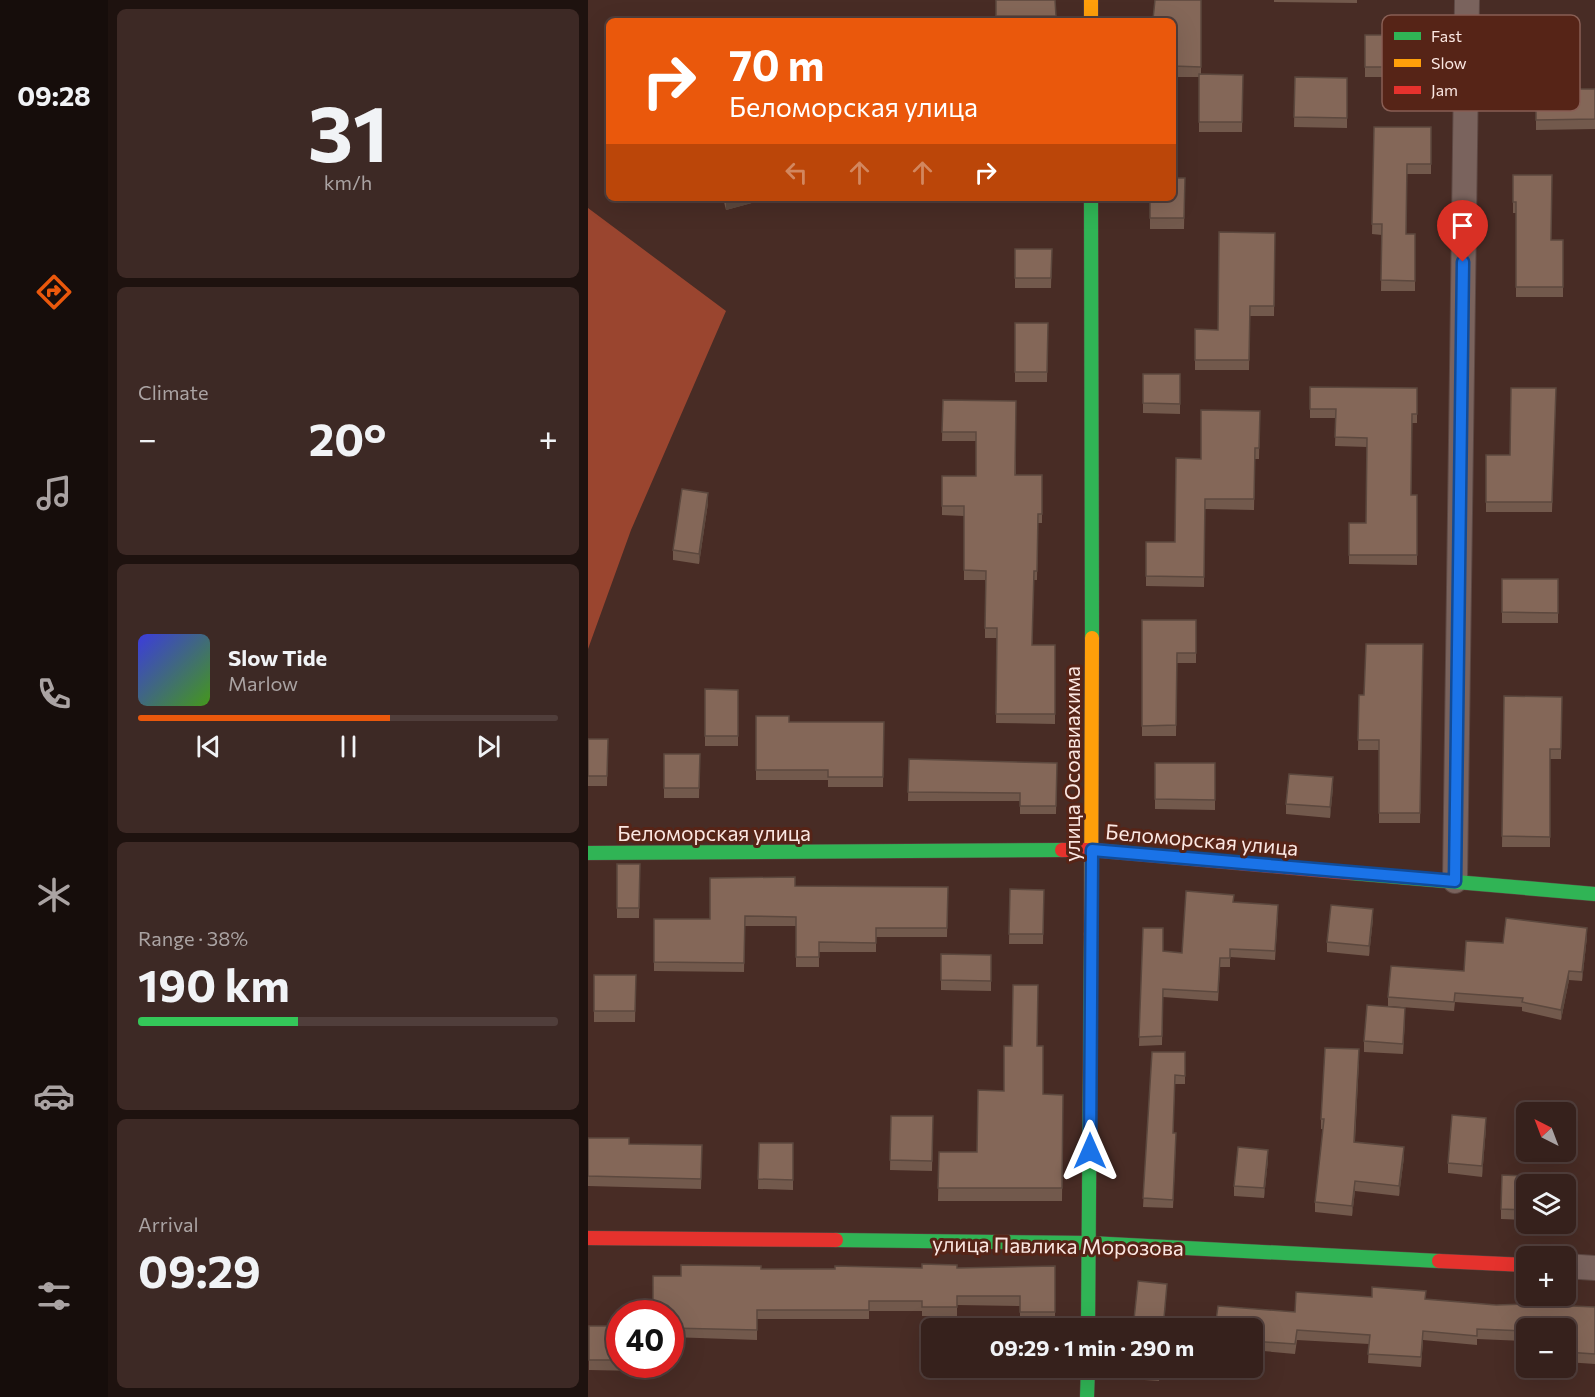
<!DOCTYPE html>
<meta charset="utf-8">
<style>
:root{--surface:#36211c;--page:#3d2925;--text:#f1f3f6;--muted:#aaa3a3;--line:#503e3b;--accent:#ea580c}
body{margin:0;font-family:Commissioner,sans-serif;background:var(--page);color:var(--text);height:100vh;display:flex;flex-direction:column;font-size:22px;white-space:nowrap}
*{box-sizing:border-box;margin:0}
p{font-size:20px;color:var(--muted)}
.icon{flex:none;width:33px;height:33px;fill:none;stroke:currentColor;stroke-width:2;stroke-linecap:round;stroke-linejoin:round}
.map{position:relative;flex:1;overflow:hidden}
.panel{display:flex;flex-direction:column;gap:9px;padding:9px;background:#1e120f;width:480px}
.panel>*{flex:none}
.top-card{position:absolute;left:18px;top:18px;width:570px;height:183px;border-radius:9px;box-shadow:0 6px 24px #0002,0 0 0 2px var(--line);background:#ea580c;color:#fff;overflow:hidden}
.needle{width:39px;rotate:318deg}
.controls{position:absolute;left:928px;top:1102px;display:grid;gap:12px}
.controls a{display:grid;place-items:center;width:60px;height:60px;border-radius:9px;background:var(--surface);box-shadow:0 6px 24px #0002,0 0 0 2px var(--line);font-size:30px}
.speed{position:absolute;left:18px;top:1300px;display:flex;gap:12px;font-size:30px;font-weight:700;text-align:center}
.speed>*{display:grid;place-content:center;width:78px;height:78px;border-radius:50%;background:var(--surface);box-shadow:0 6px 24px #0002,0 0 0 2px var(--line);line-height:1}
.speed .limit{border:9px solid #d22;background:#fff;color:#111}
.pin{position:absolute;display:grid;place-items:center;width:51px;height:51px;color:#fff;margin:-62px -26px;border-radius:50% 50% 50% 0;rotate:-45deg;box-shadow:0 0 6px #0007}
.pin .icon{rotate:45deg}
.me{position:absolute;width:66px;margin:-33px;rotate:0deg;stroke-linejoin:round;filter:drop-shadow(0 0 4px #0008)}
.turn{display:flex;align-items:center;gap:21px;height:126px;padding:0 24px;font-size:27px}
.turn .icon{width:78px;height:78px;stroke-width:2.5}
.turn b{display:block;font-size:42px;line-height:51px}
.lanes{display:flex;align-items:center;height:57px;padding:0 24px;background:#0003;justify-content:center;gap:30px;direction:ltr}
.lanes .off{opacity:.35}
.big{font-size:45px;font-weight:700;line-height:1.1}
.panel .tile{flex:1;display:flex;flex-direction:column;justify-content:center;gap:9px;min-width:0;padding:0 21px;border-radius:9px;background:var(--page)}
.panel .dial{align-items:center;gap:0}
.dial b{font-size:78px;line-height:1}
.song{display:flex;align-items:center;gap:18px}
.cover{width:72px;height:72px;border-radius:9px;background:linear-gradient(135deg,hsl(240 70% 55%),hsl(100 70% 35%))}
.played{height:6px;border-radius:3px;background:linear-gradient(90deg,var(--accent) 60%,var(--line) 60%)}
.keys{display:flex;justify-content:space-around;direction:ltr}
.heat{display:flex;justify-content:space-between;align-items:center;font-size:33px;direction:ltr}
.charge{height:9px;border-radius:4px;background:linear-gradient(90deg,#34c759 38%,var(--line) 0)}
.trip{position:absolute;left:333px;top:1318px;width:342px;height:60px;border-radius:9px;background:var(--surface);box-shadow:0 6px 24px #0002,0 0 0 2px var(--line);font-weight:700;line-height:60px;text-align:center}
main{display:flex;flex:1;min-height:0}
.tab-bar{display:flex;flex-direction:column;width:108px;justify-content:space-around;align-items:center;background:#160d0b;color:var(--muted)}
.tab-bar .icon{width:42px;height:42px}
.tab-bar .active{color:var(--accent)}
.tab-bar b{font-size:27px;color:var(--text)}
.map>svg:first-child{display:block}
</style>
<main>
<nav class="tab-bar">
<b>09:28</b>
<svg class="icon active" aria-label="directions" viewBox="0 0 24 24"><path d="M12 3l9 9-9 9-9-9zM9 14v-3h6M13 9l2 2-2 2"/></svg>
<svg class="icon" aria-label="music" viewBox="0 0 24 24"><path d="M9 18V5l10-2v13"/><circle cx="6" cy="18" r="3"/><circle cx="16" cy="16" r="3"/></svg>
<svg class="icon" aria-label="phone" viewBox="0 0 24 24"><path d="M5 4h4l2 5-3 2q2 4 5 5l2-3 5 2v4C11 20 4 13 5 4z"/></svg>
<svg class="icon" aria-label="climate" viewBox="0 0 24 24"><path d="M12 3v18M4 7l16 10M4 17L20 7"/></svg>
<svg class="icon" aria-label="car" viewBox="0 0 24 24"><path d="M5 17H2v-5l4-1 3-4h7l3 4 3 1v5h-3M9 17h6M6 11h13"/><circle cx="7" cy="17" r="2"/><circle cx="17" cy="17" r="2"/></svg>
<svg class="icon" aria-label="filters" viewBox="0 0 24 24"><path d="M4 7h16M4 17h16"/><circle cx="9" cy="7" r="2"/><circle cx="15" cy="17" r="2"/></svg>
</nav>
<section class="panel">
<div class="tile dial"><b>31</b><p>km/h</p></div>
<div class="tile"><p>Climate</p>
<div class="heat"><a>−</a><b class="big">20°</b><a>+</a></div>
</div>
<div class="tile">
<div class="song"><i class="cover"></i><div><b>Slow Tide</b><p>Marlow</p></div></div>
<div class="played"></div>
<div class="keys"><svg class="icon" aria-label="previous" viewBox="0 0 24 24"><path d="M18 5L8 12l10 7zM5 5v14"/></svg><svg class="icon" aria-label="pause" viewBox="0 0 24 24"><path d="M8 5v14M16 5v14"/></svg><svg class="icon" aria-label="next" viewBox="0 0 24 24"><path d="M6 5l10 7-10 7zM19 5v14"/></svg></div>
</div>
<div class="tile"><p>Range · 38%</p><b class="big">190 km</b><div class="charge"></div></div>
<div class="tile"><p>Arrival</p><b class="big">09:29</b></div>
</section>
<div class="map">
<svg width="1007" height="1397" viewBox="0 0 1007 1397">
<rect width="100%" height="100%" fill="#482c25"/>
<path fill="#9a452f" d="M0 208 138 311 43 530 0 649Z"/>
<g fill="none" stroke-linecap="round" stroke-linejoin="round">
<g stroke="#5d4843" stroke-width="26">
<path id="street" d="M867 881 879 0
M978 1266 1007 1268"/>
</g>
<g stroke="#5d4843" stroke-width="15">
<path id="fast" d="M503 198 504 638
M0 853 474 850
M763 873 1007 894
M248 1240 502 1243 851 1261
M500 1329 503 934
M499 1397 500 1368"/>
</g>
<g stroke="#5d4843" stroke-width="15">
<path id="slow" d="M503 0V21
M503 934 504 638"/>
</g>
<g stroke="#5d4843" stroke-width="15">
<path id="jam" d="M474 850H504L763 873
M0 1238 248 1240
M851 1261 939 1265"/>
</g>
<use href="#street" stroke="#7a635d" stroke-width="24"/>
<use href="#fast" stroke="#30b455" stroke-width="14"/>
<use href="#slow" stroke="#ff9f0a" stroke-width="14"/>
<use href="#jam" stroke="#e5322d" stroke-width="14"/>
</g>
<path fill="#72594c" d="M408 0 468 16V21H408Z
M686 0H769V3L686 2Z
M613 6V74L655 75 654 132H611V77H585V21L565 19Z
M777 35H831V77H777Z
M928 40 974 89H1007V129L948 130V91H928Z
M707 77 759 78V128L706 127Z
M786 127H843V174H819L818 234H827V291H793L794 235 784 234Z
M925 175 963 240H975V297H928V213H925Z
M597 178 596 229H562V198Z
M135 198H171V201L138 210Z
M687 233 686 316H662L661 370H607V329L630 330Z
M427 249H464L463 288H427Z
M427 323H460L459 382H427Z
M555 374H592V414L555 413Z
M722 387 829 388V423H824L823 495H829V565L761 564V523H778L779 447 747 446 748 418H722Z
M968 388 964 512H898V455H922Z
M355 400 428 401V475H454V523H450L449 580H446L444 645H467V724L408 723 409 638H397V580H376V516L354 515V476H388V441H354Z
M672 411 671 459H667L666 510 617 509 616 587 558 586V542H587L613 459Z
M120 503 111 564 85 560V550Z
M914 579H970V623H914Z
M554 620H608V663H589L588 736H554Z
M835 644 832 823H791V750H770L771 695H776Z
M117 689 150 690V746H117Z
M916 696 974 697 973 759H962V847H914Z
M168 716 201 722H296L295 787H240V780H168Z
M0 739H20L19 786H0Z
M76 754H112L111 798H76Z
M321 759 469 763 468 814H432V801H320Z
M567 763H627V810L567 809Z
M745 788 742 818 698 814V804Z
M29 864H52L51 918H29Z
M207 886 360 887 359 937H288V952H231V967H208V926H157L156 972 66 971V919H122Z
M422 889 456 890 455 944H421Z
M646 903 690 914 687 960 642 957V967H632L630 1001 575 997 574 1045 551 1046 555 928 575 951 594 953Z
M785 919 781 956 739 952V942Z
M999 937 994 981 981 980 973 1020 934 1011V1007L867 1002 866 1011 800 1006V997L876 971 915 943Z
M353 954 403 955V991L353 990Z
M6 975H48L47 1022H6Z
M817 1018 815 1054 776 1052V1041Z
M449 1046 455 1094 475 1095 474 1201H350L351 1152H389L416 1091Z
M564 1052H597V1084H587L585 1133 588 1141 585 1208 555 1207Z
M771 1060 767 1142 816 1157 811 1196 767 1191 764 1216 727 1212V1202L735 1129H733V1119Z
M303 1116H345L344 1171 302 1170Z
M898 1128 894 1177 860 1173V1163Z
M0 1138 41 1144 114 1145 113 1189 0 1186Z
M171 1143H205V1190L170 1189Z
M680 1160 676 1198 646 1196V1186Z
M939 1185V1220L913 1219V1209Z
M467 1266V1322L432 1321V1306L369 1305V1316H334V1311H281V1319H169V1340L82 1337V1314L93 1276 173 1269 369 1268Z
M784 1297 838 1299 908 1305 1007 1307V1364L978 1362V1329H939V1360L936 1359V1341L889 1339V1345L835 1340 833 1367 780 1363 781 1344 709 1340 707 1354 664 1350V1329H627L630 1306 707 1312Z
M1 1326H32V1365H52V1371L1 1370Z
M572 1368 571 1381 542 1379V1369Z"/>
<path fill="#5c483e" d="M144 198H171V201L138 210V200Z
M120 493V503L111 564V554Z
M745 777V788L742 818V807Z
M785 909V919L781 956V946Z
M999 928V937L994 981V972Z
M981 971V980L973 1020V1010Z
M817 1008V1018L815 1054V1044Z
M898 1118V1128L894 1177V1166Z
M816 1147V1157L811 1196V1186Z
M680 1150V1160L676 1198V1188Z
M767 1181V1191L764 1216V1206Z
M579 1284 576 1329H575Z"/>
<path fill="#846758" stroke="#5c483e" stroke-width="1.5" d="M408 0H467L468 16H408Z
M567 0H613V67L585 66V21H551V19H565Z
M777 35H831V67H777Z
M928 40H975L974 89H1007V119L948 120V81H928Z
M611 74 655 75 654 122H611Z
M707 77 759 78V118L706 117Z
M786 127H843V164H819L818 234H827V281L793 280 794 224H784Z
M925 175H964L963 240H975V287H928V202H925Z
M585 178H597L596 218H562V198H585Z
M631 232 687 233 686 306H662L661 360H607V329L630 330Z
M427 249H464L463 278H427Z
M427 323H460L459 372H427Z
M555 374H592V404L555 403Z
M722 387 829 388V414H824L823 495H829V555H761V523H778L779 438 747 437 748 409H722Z
M923 388H968L964 502H898V455H922Z
M355 400 428 401 427 475H454V514H450L449 571H446L444 645H467V714H408L409 628H397L398 571 376 570V506H354V476H388V432H354Z
M613 410 672 411 671 448H667L666 499H617L616 577 558 576V542H587L588 458 613 459Z
M94 489 120 493 111 554 85 550Z
M914 579H970V613L914 612Z
M554 620H608V653H589L588 725 554 726Z
M778 644H835L832 813H791V740H770L771 695H776Z
M117 689 150 690V736H117Z
M916 696 974 697 973 749H962V837L914 836Z
M168 716H201V722H296L295 777H240V770H168Z
M0 739H20L19 776H0Z
M76 754H112L111 788H76Z
M321 759 469 763 468 806H432V793L320 792Z
M567 763H627V800L567 799Z
M701 774 745 777 742 807 698 804Z
M29 864H52L51 908H29Z
M207 877V886L360 887 359 928H288V943L231 942V957H208V917L157 916 156 963 66 962V919H122V878Z
M422 889 456 890 455 934H421Z
M598 891 646 895 645 902 690 905 687 951 642 949V958H632L630 992 575 989 574 1036 551 1037 555 928H575V951L594 953Z
M743 905 785 909 781 946 739 942Z
M918 918 999 928 994 972 981 971 973 1010 934 1002 935 998 867 993 866 1002 800 997 803 966 876 971 878 941 915 943Z
M353 954 403 955V981L353 980Z
M6 975H48L47 1011H6Z
M425 985H450L449 1046H455V1094L475 1095 474 1188H350L351 1152H389L390 1090 416 1091V1046H424Z
M779 1005 817 1008 815 1044 776 1041Z
M737 1048 771 1049 766 1142 816 1147 811 1186 767 1181 764 1206 727 1202 736 1119H733Z
M564 1052H597V1076L587 1075 585 1133H588L585 1200 555 1198Z
M864 1115 898 1118 894 1166 860 1163Z
M303 1116H345L344 1161 302 1160Z
M0 1138H41V1144L114 1145 113 1179 0 1176Z
M171 1143H205V1180L170 1179Z
M650 1147 680 1150 676 1188 646 1186Z
M914 1175 960 1177 959 1185H939V1210L913 1209Z
M334 1264 369 1265V1268L467 1266V1312H432V1296H369V1307H334V1301H281V1310H169V1330L82 1328V1314H65V1276H93V1265L173 1266V1269H247V1266L334 1268Z
M550 1281 579 1284 575 1329H545Z
M784 1287 838 1291 837 1299 908 1305 938 1304 1007 1307V1354L978 1352V1329H939V1350H936L937 1331 889 1329V1336L835 1331 833 1357 780 1354 782 1335 709 1330 707 1344 664 1341V1329H644L627 1328 630 1306 707 1312 708 1292 784 1297Z
M1 1326H32V1360H1Z
M542 1368H571V1371Z"/>
<g fill="none" stroke-linecap="round" stroke-linejoin="round">
<g stroke="#114b97" stroke-width="15">
<path id="route" d="M502 1151 504 850 867 881 875 262"/>
</g>
<use href="#route" stroke="#1a73e8" stroke-width="10"/>
</g>
<g text-anchor="middle" dominant-baseline="central" stroke-width="6" stroke-linejoin="round" paint-order="stroke">
<g font-size="21" fill="#fbe7e2" stroke="#562417">
<text transform="translate(483 764) rotate(-90)">улица Осоавиахима</text>
<text x="126" y="832">Беломорская улица</text>
<text transform="translate(614 839) rotate(5)">Беломорская улица</text>
<text transform="translate(470 1245) rotate(1)">улица Павлика Морозова</text>
</g>
</g>
<rect x="794" y="15" width="198" height="96" rx="9" fill="#562417" stroke="#885e54" stroke-width="1.5"/>
<rect x="806" y="32" width="27" height="8" fill="#30b455"/>
<rect x="806" y="59" width="27" height="8" fill="#ff9f0a"/>
<rect x="806" y="86" width="27" height="8" fill="#e5322d"/>
<g font-size="16" fill="#fbe7e2">
<text x="843" y="42">Fast</text>
<text x="843" y="69">Slow</text>
<text x="843" y="96">Jam</text>
</g>
</svg>
<div class="controls">
<a><svg class="needle" viewBox="-14 -14 28 28"><path d="M0-13l5 13h-10z" fill="#e53935"/><path d="M0 13l5-13h-10z" fill="#aaa3a3"/></svg></a>
<a><svg class="icon" aria-label="layers" viewBox="0 0 24 24"><path d="M12 4l9 5-9 5-9-5zM3 14l9 5 9-5"/></svg></a>
<a>+</a>
<a>−</a>
</div>
<div class="speed"><div class="limit">40</div></div>
<div class="pin" style="left:875px;top:262px;background:#d93025"><svg class="icon" aria-label="arrive" viewBox="0 0 24 24"><path d="M6 21V4h12l-3 4 3 4H6"/></svg></div>
<svg class="me" style="left:502px;top:1151px" viewBox="-20 -20 40 40"><path d="M0-17L14 15 0 8-14 15z" fill="#1a73e8" stroke="#fff" stroke-width="4"/></svg>
<div class="trip">09:29 · 1 min · 290 m</div>
<div class="top-card">
<div class="turn"><svg class="icon" aria-label="right" viewBox="0 0 24 24"><path d="M7 20v-9h11M14 6l5 5-5 5"/></svg><div><b>70 m</b>Беломорская улица</div></div>
<div class="lanes"><svg class="icon off" aria-label="left" viewBox="0 0 24 24"><path d="M17 20v-9H6M10 6l-5 5 5 5"/></svg><svg class="icon off" aria-label="ahead" viewBox="0 0 24 24"><path d="M12 20V5M6 11l6-6 6 6"/></svg><svg class="icon off" aria-label="ahead" viewBox="0 0 24 24"><path d="M12 20V5M6 11l6-6 6 6"/></svg><svg class="icon" aria-label="right" viewBox="0 0 24 24"><path d="M7 20v-9h11M14 6l5 5-5 5"/></svg></div>
</div>
</div>
</main>
